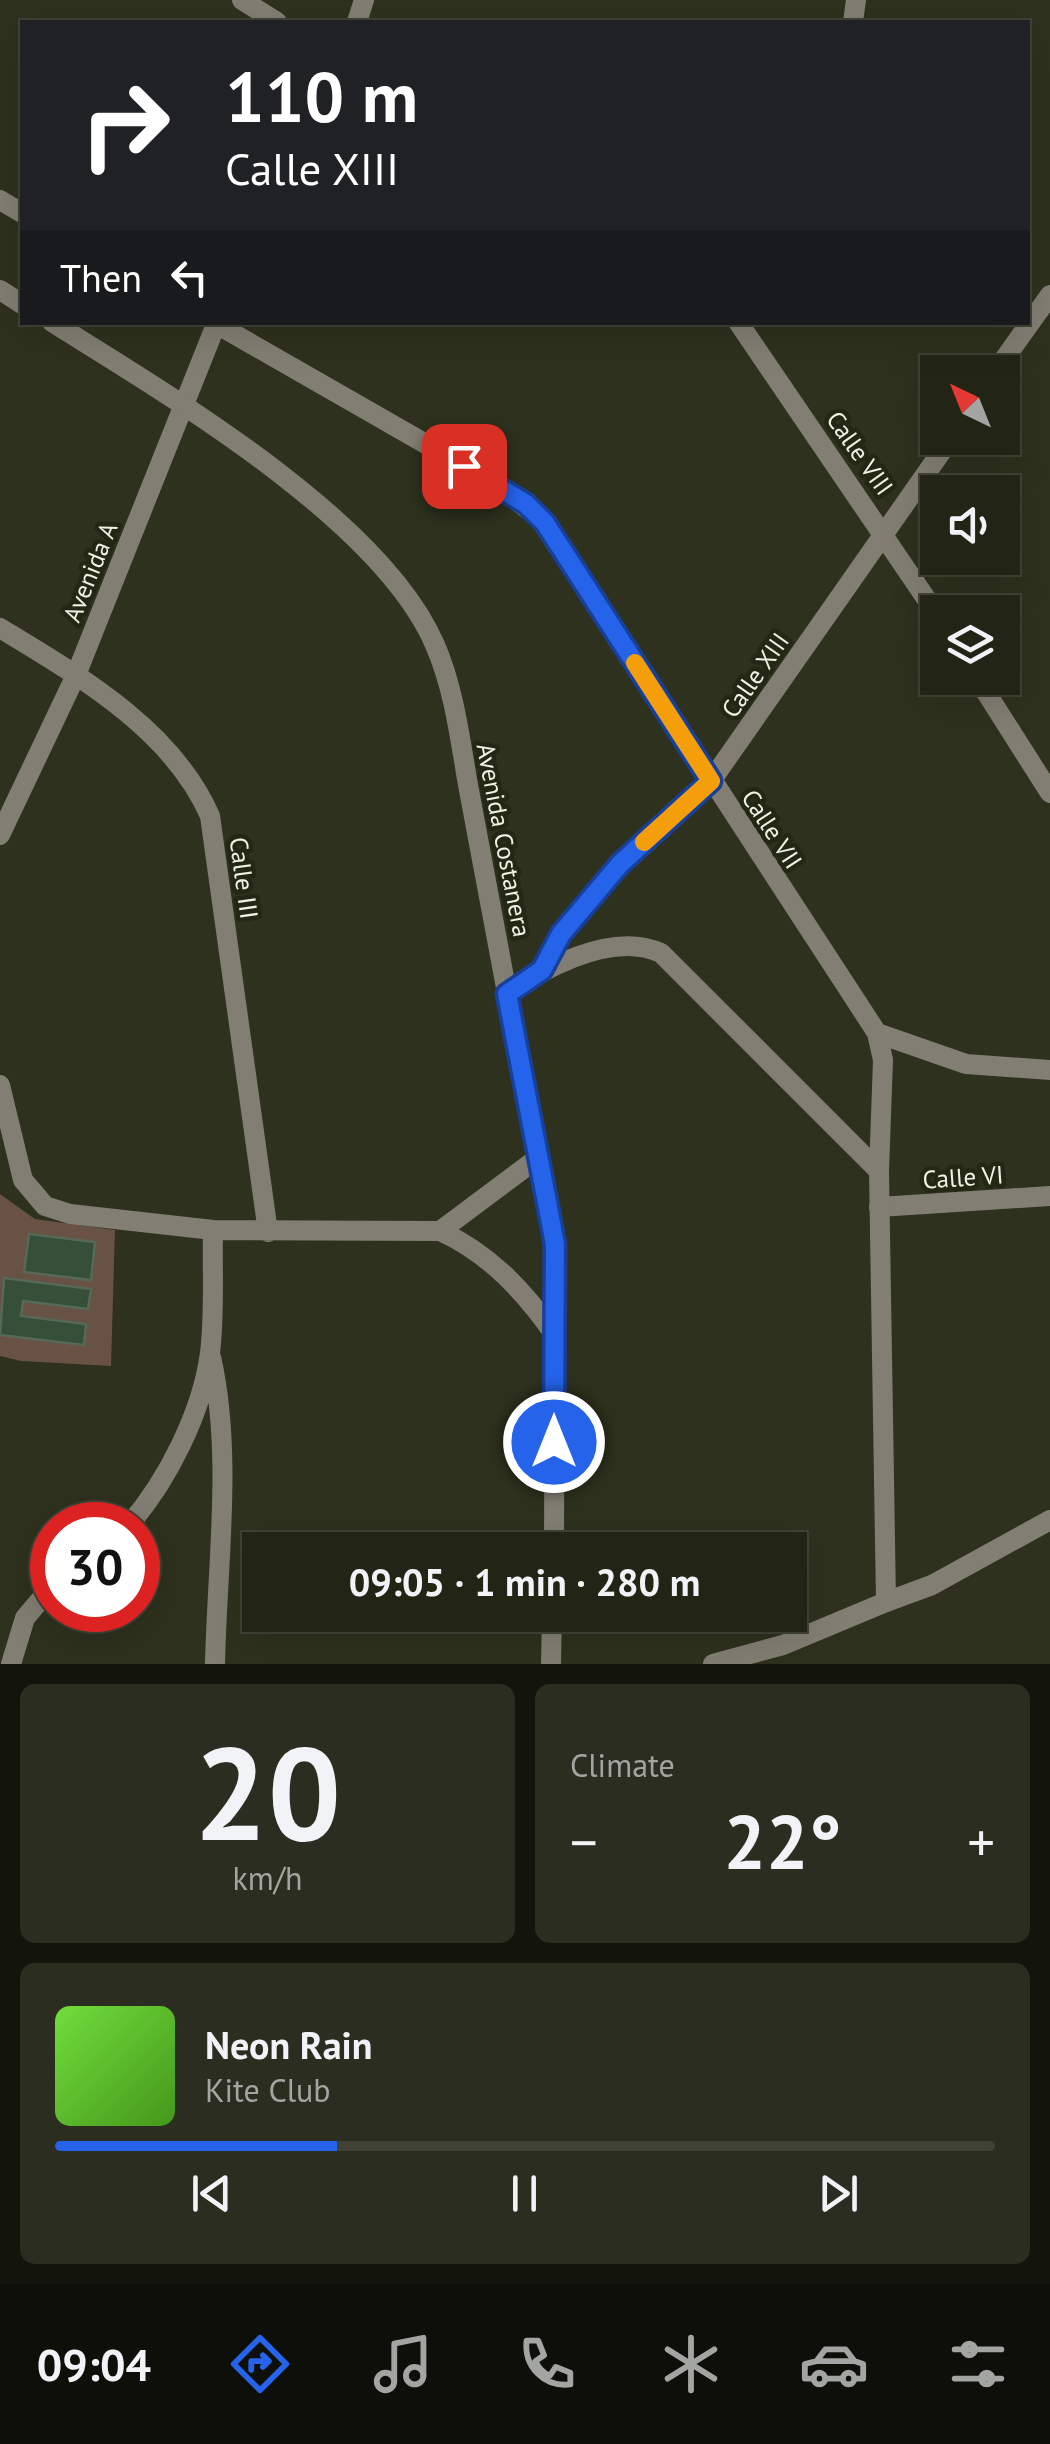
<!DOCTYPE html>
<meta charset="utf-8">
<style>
:root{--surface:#222516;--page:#2a2d1f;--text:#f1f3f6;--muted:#a2a5a1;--line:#3f4235;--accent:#2563eb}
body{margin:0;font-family:"PT Sans",sans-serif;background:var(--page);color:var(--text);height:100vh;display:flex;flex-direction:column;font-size:38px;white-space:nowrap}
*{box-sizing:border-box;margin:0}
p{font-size:32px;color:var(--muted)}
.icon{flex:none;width:55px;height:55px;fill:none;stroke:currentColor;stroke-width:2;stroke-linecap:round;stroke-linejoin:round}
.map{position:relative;height:1664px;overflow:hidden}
.details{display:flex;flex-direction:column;gap:20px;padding:20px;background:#13140c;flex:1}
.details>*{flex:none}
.guide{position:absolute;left:20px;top:20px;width:1010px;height:305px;border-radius:0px;box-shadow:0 10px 40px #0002,0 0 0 2px var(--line);background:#202124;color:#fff;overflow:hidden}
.needle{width:65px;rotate:317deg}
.fabs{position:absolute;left:920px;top:355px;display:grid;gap:20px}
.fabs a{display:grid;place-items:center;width:100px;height:100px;border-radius:0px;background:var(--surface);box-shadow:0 10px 40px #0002,0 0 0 2px var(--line);font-size:50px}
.speed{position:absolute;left:30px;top:1502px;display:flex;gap:20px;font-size:50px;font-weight:700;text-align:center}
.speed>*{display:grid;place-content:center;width:130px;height:130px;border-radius:50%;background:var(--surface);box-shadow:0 10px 40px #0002,0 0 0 2px var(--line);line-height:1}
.speed .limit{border:15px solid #d22;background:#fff;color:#111}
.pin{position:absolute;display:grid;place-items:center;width:85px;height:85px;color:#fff;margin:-42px;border-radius:20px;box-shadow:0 5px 15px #0006}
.me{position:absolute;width:110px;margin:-55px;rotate:0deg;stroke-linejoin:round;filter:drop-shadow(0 0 8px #0008)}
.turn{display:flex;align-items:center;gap:35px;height:210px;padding:0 40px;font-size:45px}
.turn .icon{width:130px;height:130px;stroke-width:2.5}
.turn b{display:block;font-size:70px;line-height:85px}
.then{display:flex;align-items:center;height:95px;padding:0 40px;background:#0003;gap:20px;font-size:38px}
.big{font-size:75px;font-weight:700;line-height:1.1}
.details .widget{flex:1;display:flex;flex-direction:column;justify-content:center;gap:15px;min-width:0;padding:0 35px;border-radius:15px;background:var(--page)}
.details .dial{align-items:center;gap:0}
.dial b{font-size:130px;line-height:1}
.song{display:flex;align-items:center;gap:30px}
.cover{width:120px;height:120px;border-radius:15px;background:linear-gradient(135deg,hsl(100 70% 55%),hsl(100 70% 35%))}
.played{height:10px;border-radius:5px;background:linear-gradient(90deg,var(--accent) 30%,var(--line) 30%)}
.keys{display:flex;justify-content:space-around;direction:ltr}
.heat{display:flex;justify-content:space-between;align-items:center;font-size:55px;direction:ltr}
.details .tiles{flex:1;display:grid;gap:20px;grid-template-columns:1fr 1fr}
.widget:last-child{grid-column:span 2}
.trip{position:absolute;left:242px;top:1532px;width:565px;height:100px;border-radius:0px;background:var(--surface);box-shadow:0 10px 40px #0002,0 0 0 2px var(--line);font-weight:700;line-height:100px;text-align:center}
.tabs{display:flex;height:160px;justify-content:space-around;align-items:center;background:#0e0f09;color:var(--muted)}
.tabs .icon{width:70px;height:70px}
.tabs .selected{color:var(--accent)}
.tabs b{font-size:45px;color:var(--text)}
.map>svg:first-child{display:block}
</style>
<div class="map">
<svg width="1050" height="1664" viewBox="0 0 1050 1664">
<rect width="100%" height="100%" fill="#2d311d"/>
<path fill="#675244" d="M0 1194 35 1219 115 1230 111 1366 21 1361 0 1356Z"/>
<path fill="#354f38" stroke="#566958" stroke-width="2.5" d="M29 1234 95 1242 91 1280 24 1272Z
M4 1278 91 1289 88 1309 23 1301 21 1316 86 1324 84 1345 0 1335Z"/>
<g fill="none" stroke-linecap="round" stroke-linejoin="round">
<path stroke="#827e74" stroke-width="20" d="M242 0 277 22
M357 22 364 0
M853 22 856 0
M0 200 22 213
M213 322 494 483 545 523 877 1033 883 1060 879 1171
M738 322 938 616
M995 372 1050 295
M0 628C79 676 172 729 210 816L268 1232
M977 678 1050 793
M0 835 76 675 217 322
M542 970 561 934 620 864 711 781 951 438
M507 993 555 1244 554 1550
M877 1033 966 1064 1050 1070
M0 1085 23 1180 45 1206 70 1214 213 1230 440 1231C490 1254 524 1291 555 1335
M879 1207 1050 1196
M440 1231 539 1157
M211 1357C233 1454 217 1565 215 1664
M129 1525C168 1480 202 1412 210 1353 215 1313 212 1270 213 1230
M11 1664 25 1618 52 1586
M551 1664 552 1615
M713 1664 783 1645 886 1602"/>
<path stroke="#827e74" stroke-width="20" d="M0 290 22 304
M52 322C168 395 381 519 435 645 454 688 460 739 468 785 481 854 494 924 507 993 547 967 613 931 661 953L879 1171 886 1602 932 1585 1050 1520"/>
</g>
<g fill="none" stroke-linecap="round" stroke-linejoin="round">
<g stroke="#184099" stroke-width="25">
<path id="route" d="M464 466 526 504 545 523 711 781 620 864 561 934 542 970 507 994 555 1244 554 1442"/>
</g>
<use href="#route" stroke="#2563eb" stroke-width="18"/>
<path stroke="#f59e0b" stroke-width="18" d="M635 663 711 781 644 842"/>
</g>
<g text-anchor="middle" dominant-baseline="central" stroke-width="9" stroke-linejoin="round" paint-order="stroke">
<g font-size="25" fill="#eff2e5" stroke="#232713">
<text transform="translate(860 453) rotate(55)">Calle VIII</text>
<text transform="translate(90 572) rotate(-68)">Avenida A</text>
<text transform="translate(755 675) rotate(-55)">Calle XIII</text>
<text transform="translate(772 829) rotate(57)">Calle VII</text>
<text transform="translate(504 840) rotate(79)">Avenida Costanera</text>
<text transform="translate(244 878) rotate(82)">Calle III</text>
<text transform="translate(963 1177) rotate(-4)">Calle VI</text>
</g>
</g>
</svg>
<div class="fabs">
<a><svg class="needle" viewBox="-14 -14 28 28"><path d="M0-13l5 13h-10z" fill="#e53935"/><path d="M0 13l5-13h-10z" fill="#a2a5a1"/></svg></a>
<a><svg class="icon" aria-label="sound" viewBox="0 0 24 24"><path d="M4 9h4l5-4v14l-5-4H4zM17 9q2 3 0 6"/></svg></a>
<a><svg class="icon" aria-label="layers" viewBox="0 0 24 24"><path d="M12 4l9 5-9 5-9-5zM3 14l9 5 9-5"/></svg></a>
</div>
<div class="speed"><div class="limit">30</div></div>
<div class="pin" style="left:464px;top:466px;background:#d93025"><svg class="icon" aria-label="arrive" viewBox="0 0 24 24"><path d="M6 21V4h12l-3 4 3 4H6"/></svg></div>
<svg class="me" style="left:554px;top:1442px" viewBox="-20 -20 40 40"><circle r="17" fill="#2563eb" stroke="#fff" stroke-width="3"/><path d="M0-11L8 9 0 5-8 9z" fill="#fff"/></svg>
<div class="trip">09:05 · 1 min · 280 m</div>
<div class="guide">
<div class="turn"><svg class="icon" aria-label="right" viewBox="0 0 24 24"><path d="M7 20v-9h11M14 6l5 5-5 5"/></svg><div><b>110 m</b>Calle XIII</div></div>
<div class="then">Then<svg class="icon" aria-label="left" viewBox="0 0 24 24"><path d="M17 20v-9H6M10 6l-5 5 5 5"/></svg></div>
</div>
</div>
<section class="details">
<div class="tiles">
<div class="widget dial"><b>20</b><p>km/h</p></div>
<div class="widget"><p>Climate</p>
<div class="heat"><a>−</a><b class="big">22°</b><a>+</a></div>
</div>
<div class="widget">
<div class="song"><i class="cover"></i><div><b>Neon Rain</b><p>Kite Club</p></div></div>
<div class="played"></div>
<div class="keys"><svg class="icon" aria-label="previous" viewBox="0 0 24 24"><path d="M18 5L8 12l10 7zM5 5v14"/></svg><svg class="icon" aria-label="pause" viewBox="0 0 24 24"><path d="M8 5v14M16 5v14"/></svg><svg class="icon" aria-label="next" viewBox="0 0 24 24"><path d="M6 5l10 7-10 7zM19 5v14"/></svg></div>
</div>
</div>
</section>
<nav class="tabs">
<b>09:04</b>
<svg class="icon selected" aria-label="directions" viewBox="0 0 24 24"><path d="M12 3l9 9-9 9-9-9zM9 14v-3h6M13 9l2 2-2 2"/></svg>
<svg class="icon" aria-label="music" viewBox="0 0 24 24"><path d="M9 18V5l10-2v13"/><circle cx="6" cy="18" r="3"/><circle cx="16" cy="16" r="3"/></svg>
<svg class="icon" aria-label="phone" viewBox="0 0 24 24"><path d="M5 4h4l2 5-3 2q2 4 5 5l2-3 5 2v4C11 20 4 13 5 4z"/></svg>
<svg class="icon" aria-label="climate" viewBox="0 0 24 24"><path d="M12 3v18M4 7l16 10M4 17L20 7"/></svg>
<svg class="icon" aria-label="car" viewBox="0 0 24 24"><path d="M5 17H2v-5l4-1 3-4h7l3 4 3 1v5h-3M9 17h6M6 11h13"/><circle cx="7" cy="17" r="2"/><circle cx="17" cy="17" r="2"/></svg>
<svg class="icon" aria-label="filters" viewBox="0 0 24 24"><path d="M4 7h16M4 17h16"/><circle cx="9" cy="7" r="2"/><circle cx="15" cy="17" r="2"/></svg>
</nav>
